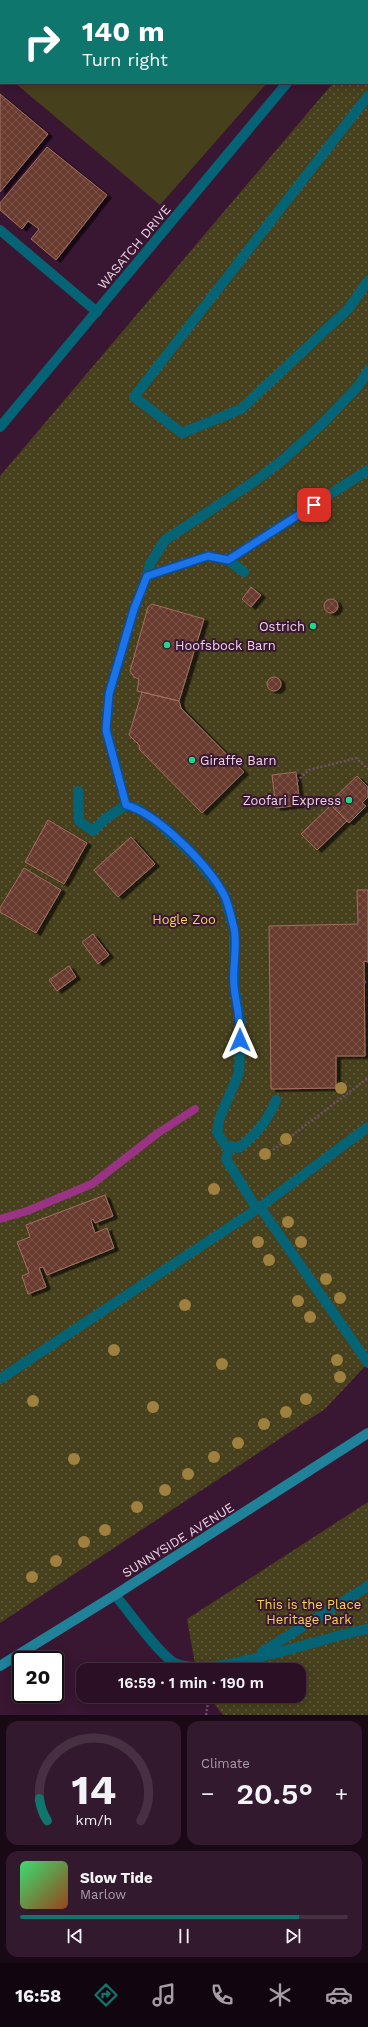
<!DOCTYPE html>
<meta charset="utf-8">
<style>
:root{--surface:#2b1025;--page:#33192d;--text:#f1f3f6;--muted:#a69da7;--line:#473042;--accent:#0f766e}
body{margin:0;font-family:"Work Sans",sans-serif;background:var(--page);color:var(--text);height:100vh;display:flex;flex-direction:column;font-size:15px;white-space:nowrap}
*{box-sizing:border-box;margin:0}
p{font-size:13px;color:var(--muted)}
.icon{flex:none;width:22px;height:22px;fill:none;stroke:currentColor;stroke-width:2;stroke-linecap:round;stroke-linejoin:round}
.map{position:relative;height:1715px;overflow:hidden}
.drawer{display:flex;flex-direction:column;gap:6px;padding:6px;background:#180914;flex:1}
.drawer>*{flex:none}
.guide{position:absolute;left:0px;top:0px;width:368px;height:84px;box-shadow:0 2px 10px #0003,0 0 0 1px var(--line);background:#0f766e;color:#fff;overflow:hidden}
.speed{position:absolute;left:12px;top:1651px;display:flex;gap:8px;font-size:20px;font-weight:700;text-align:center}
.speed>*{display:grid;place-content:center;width:52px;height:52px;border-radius:50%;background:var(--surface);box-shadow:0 2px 10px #0003,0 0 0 1px var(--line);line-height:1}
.speed .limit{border:2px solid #111;border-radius:6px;background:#fff;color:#111}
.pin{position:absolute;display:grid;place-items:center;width:34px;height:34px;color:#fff;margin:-17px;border-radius:8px;box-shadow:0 2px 6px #0006}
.me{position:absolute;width:44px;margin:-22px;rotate:0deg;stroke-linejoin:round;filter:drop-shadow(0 0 3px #0008)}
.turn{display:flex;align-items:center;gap:14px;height:84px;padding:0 16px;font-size:18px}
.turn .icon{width:52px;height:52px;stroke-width:2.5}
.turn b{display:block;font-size:28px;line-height:34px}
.big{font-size:30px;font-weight:600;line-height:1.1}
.drawer .tile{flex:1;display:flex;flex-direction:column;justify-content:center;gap:6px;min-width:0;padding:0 14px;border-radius:12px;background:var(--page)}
.drawer .dial{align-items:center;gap:0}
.dial svg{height:104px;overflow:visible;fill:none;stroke:var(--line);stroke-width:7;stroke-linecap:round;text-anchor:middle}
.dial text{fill:var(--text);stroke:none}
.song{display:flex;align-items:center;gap:12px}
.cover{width:48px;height:48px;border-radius:6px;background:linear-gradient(135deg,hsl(140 70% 55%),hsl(20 70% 35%))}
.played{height:4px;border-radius:2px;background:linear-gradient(90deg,var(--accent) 85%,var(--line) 85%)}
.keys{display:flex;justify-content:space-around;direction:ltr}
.heat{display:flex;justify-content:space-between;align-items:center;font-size:22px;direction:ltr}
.drawer .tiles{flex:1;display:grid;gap:6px;grid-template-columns:1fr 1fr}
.tile:last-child{grid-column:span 2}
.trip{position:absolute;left:76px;top:1663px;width:230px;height:40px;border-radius:12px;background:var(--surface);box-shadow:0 2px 10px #0003,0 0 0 1px var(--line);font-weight:600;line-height:40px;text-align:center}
.tab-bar{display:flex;height:64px;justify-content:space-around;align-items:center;background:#11060f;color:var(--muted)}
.tab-bar .icon{width:28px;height:28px}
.tab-bar .current{color:var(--accent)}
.tab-bar b{font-size:18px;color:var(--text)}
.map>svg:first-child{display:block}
</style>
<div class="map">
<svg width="368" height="1715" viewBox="0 0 368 1715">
<defs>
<pattern id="park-dots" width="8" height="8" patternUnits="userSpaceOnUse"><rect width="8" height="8" fill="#47401d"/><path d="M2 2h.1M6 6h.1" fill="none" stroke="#625b3e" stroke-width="1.8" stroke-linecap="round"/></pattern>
<pattern id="building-cross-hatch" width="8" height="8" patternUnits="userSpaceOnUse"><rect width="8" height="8" fill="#693b2e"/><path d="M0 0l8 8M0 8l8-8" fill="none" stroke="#7f564c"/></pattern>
<filter id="shadow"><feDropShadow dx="4.5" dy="2.5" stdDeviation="0" flood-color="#0009"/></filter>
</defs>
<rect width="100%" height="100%" fill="#391631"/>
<path fill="#47401d" d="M0 0H332L1 1V71Z
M15 83H267L160 205Z"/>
<path fill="url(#park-dots)" d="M368 35V1363L325 1409 0 1623V476L333 83H367Z
M368 1502V1715H223L208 1696H299V1670H196L187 1619Z"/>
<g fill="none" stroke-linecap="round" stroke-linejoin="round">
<path stroke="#9a3384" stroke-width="8" d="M0 1219 27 1211 92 1184 158 1133 195 1109"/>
</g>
<path fill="url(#building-cross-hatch)" stroke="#a26f60" filter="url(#shadow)" d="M0 94 48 134 0 192Z
M47 147 107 195 56 260 31 239 39 229 28 221 22 229 0 210V203Z
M251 587 261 595 251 607 242 599Z
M324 606a7 7 0 1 1 14 0a7 7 0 1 1-14 0Z
M152 604 204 619 179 701 137 691 139 679 134 677 130 671 148 607Z
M267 684a7 7 0 1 1 14 0a7 7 0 1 1-14 0Z
M142 692 179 701 181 708 244 772 202 813 139 749 140 746 129 735Z
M296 772 300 805 276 808 272 775Z
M357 776 368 787V797L362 803 366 806 349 823 329 803Z
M331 805 347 821 317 850 301 834Z
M48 820 87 843 64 884 25 862Z
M131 837 155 864 118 897 94 870Z
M24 868 61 890 36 933 0 912V908Z
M357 890H368V962L364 961 365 1056H336V1088L271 1089 269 926 358 924Z
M93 934 109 955 98 964 82 942Z
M69 966 76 977 57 991 49 980Z
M105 1195 113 1216 95 1223 93 1219 91 1221 95 1233 107 1228 114 1248 47 1275 43 1267 39 1268 46 1287 28 1294 22 1276 29 1273 17 1242 30 1237 26 1225Z"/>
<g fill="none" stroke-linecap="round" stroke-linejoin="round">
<path stroke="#705068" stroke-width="2.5" stroke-dasharray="2 2" stroke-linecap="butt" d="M297 781 309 770 356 758 368 769
M364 982H368
M273 1150 368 1078
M206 1715 209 1696"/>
<path stroke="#056376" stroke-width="10" d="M50 0V1
M368 96 134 397 182 433 241 409 349 308 368 281
M0 230 97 312
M228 560 368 470
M147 576 150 564 165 540 255 481 284 459 324 422 359 385 368 371
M78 791 79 821 93 831 105 819 126 805 137 808 162 826 195 857 224 894 234 930V985L241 1025 239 1073 220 1117 217 1132 225 1145 239 1148C256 1134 268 1121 276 1100
M126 805 106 729 109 694 134 609 147 576 208 556 228 560 244 572
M230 1146 226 1159 257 1209
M260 1207 368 1127
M0 1379 260 1207 368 1363
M115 1595C127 1609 161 1657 175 1663 212 1680 324 1636 368 1629
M262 1652 368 1586"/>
<path stroke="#056376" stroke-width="10" d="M356 1V0
M0 427 287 83"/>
<path stroke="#1f8299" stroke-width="10" d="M0 1666 115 1595 368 1433"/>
</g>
<g fill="#9f803f">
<circle cx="341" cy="1088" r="6"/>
<circle cx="286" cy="1139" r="6"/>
<circle cx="265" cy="1154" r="6"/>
<circle cx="214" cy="1189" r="6"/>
<circle cx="288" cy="1222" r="6"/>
<circle cx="258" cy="1242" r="6"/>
<circle cx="301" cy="1242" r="6"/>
<circle cx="269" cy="1260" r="6"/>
<circle cx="326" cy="1279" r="6"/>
<circle cx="340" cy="1298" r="6"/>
<circle cx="298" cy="1301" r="6"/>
<circle cx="185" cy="1305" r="6"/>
<circle cx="310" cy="1317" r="6"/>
<circle cx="114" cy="1350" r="6"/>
<circle cx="337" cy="1360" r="6"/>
<circle cx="222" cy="1364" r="6"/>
<circle cx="340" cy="1377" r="6"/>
<circle cx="306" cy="1399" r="6"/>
<circle cx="33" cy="1401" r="6"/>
<circle cx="153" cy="1407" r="6"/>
<circle cx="286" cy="1412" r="6"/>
<circle cx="264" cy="1424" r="6"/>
<circle cx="238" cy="1443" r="6"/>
<circle cx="214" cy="1457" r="6"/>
<circle cx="74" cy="1459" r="6"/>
<circle cx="188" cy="1474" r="6"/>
<circle cx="165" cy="1490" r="6"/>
<circle cx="137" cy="1507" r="6"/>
<circle cx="105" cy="1530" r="6"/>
<circle cx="84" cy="1542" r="6"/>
<circle cx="56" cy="1561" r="6"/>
<circle cx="32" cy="1577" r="6"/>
</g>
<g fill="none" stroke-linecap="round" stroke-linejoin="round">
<g stroke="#114b97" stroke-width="10">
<path id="route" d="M240 1040C241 1021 236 1004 234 986 232 967 238 946 234 928 231 918 229 903 223 893 207 864 158 814 126 805L106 730 109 694 134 609 147 576 208 556 228 560 314 505"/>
</g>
<use href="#route" stroke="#1a73e8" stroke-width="7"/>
</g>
<g fill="#1bd988" stroke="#391631" stroke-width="1.5">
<circle cx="313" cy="626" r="4"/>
<circle cx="167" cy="645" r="4"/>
<circle cx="192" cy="760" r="4"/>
<circle cx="349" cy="800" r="4"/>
</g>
<g text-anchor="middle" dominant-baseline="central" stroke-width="4" stroke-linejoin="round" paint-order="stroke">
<g font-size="13" fill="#ecd4e4" stroke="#391631">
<text transform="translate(134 247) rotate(-50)">WASATCH DRIVE</text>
<text transform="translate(178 1540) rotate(-32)">SUNNYSIDE AVENUE</text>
</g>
<g font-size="13" fill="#ecd4e4" stroke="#391631" text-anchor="end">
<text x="305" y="626">Ostrich</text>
<text x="175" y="645" text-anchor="start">Hoofsbock Barn</text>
<text x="200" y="760" text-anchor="start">Giraffe Barn</text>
<text x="341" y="800">Zoofari Express</text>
</g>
<g font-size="13" fill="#f3d74a" stroke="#391631">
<text x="184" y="919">Hogle Zoo</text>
<text x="309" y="1604">This is the Place<tspan x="309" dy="15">Heritage Park</tspan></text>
</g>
</g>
</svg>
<div class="speed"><div class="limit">20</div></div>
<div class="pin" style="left:314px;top:505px;background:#d93025"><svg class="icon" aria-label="arrive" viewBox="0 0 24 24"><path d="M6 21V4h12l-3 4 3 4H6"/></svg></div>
<svg class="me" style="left:240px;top:1040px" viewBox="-20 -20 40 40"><path d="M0-17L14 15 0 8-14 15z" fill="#1a73e8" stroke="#fff" stroke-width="4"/></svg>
<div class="trip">16:59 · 1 min · 190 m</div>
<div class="guide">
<div class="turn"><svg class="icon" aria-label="right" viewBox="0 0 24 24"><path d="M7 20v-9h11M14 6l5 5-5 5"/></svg><div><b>140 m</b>Turn right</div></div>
</div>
</div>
<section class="drawer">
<div class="tiles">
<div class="tile dial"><svg viewBox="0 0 100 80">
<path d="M14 69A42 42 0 1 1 86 69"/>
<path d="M14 69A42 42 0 0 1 8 52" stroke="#0f766e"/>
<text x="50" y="56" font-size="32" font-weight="700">14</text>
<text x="50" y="72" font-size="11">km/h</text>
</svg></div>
<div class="tile"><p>Climate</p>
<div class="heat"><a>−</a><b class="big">20.5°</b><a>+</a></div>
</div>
<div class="tile">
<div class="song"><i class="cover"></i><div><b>Slow Tide</b><p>Marlow</p></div></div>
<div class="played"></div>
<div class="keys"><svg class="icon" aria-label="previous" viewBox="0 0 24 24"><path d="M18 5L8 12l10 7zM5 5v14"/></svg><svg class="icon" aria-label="pause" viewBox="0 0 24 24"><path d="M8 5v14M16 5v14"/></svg><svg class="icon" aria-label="next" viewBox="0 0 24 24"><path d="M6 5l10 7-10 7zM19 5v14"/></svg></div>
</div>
</div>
</section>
<nav class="tab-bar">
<b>16:58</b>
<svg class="icon current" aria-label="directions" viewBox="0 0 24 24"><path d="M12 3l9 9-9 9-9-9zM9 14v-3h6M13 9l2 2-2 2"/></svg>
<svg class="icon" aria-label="music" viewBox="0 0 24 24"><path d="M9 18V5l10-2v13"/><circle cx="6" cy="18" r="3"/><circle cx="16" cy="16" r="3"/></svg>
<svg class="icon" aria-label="phone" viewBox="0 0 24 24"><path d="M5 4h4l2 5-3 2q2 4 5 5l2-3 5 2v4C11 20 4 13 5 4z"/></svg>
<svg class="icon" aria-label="climate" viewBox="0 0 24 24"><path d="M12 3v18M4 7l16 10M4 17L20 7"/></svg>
<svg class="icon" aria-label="car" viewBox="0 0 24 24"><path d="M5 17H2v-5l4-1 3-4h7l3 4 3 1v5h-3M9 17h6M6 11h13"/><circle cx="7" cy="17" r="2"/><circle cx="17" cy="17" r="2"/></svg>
</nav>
